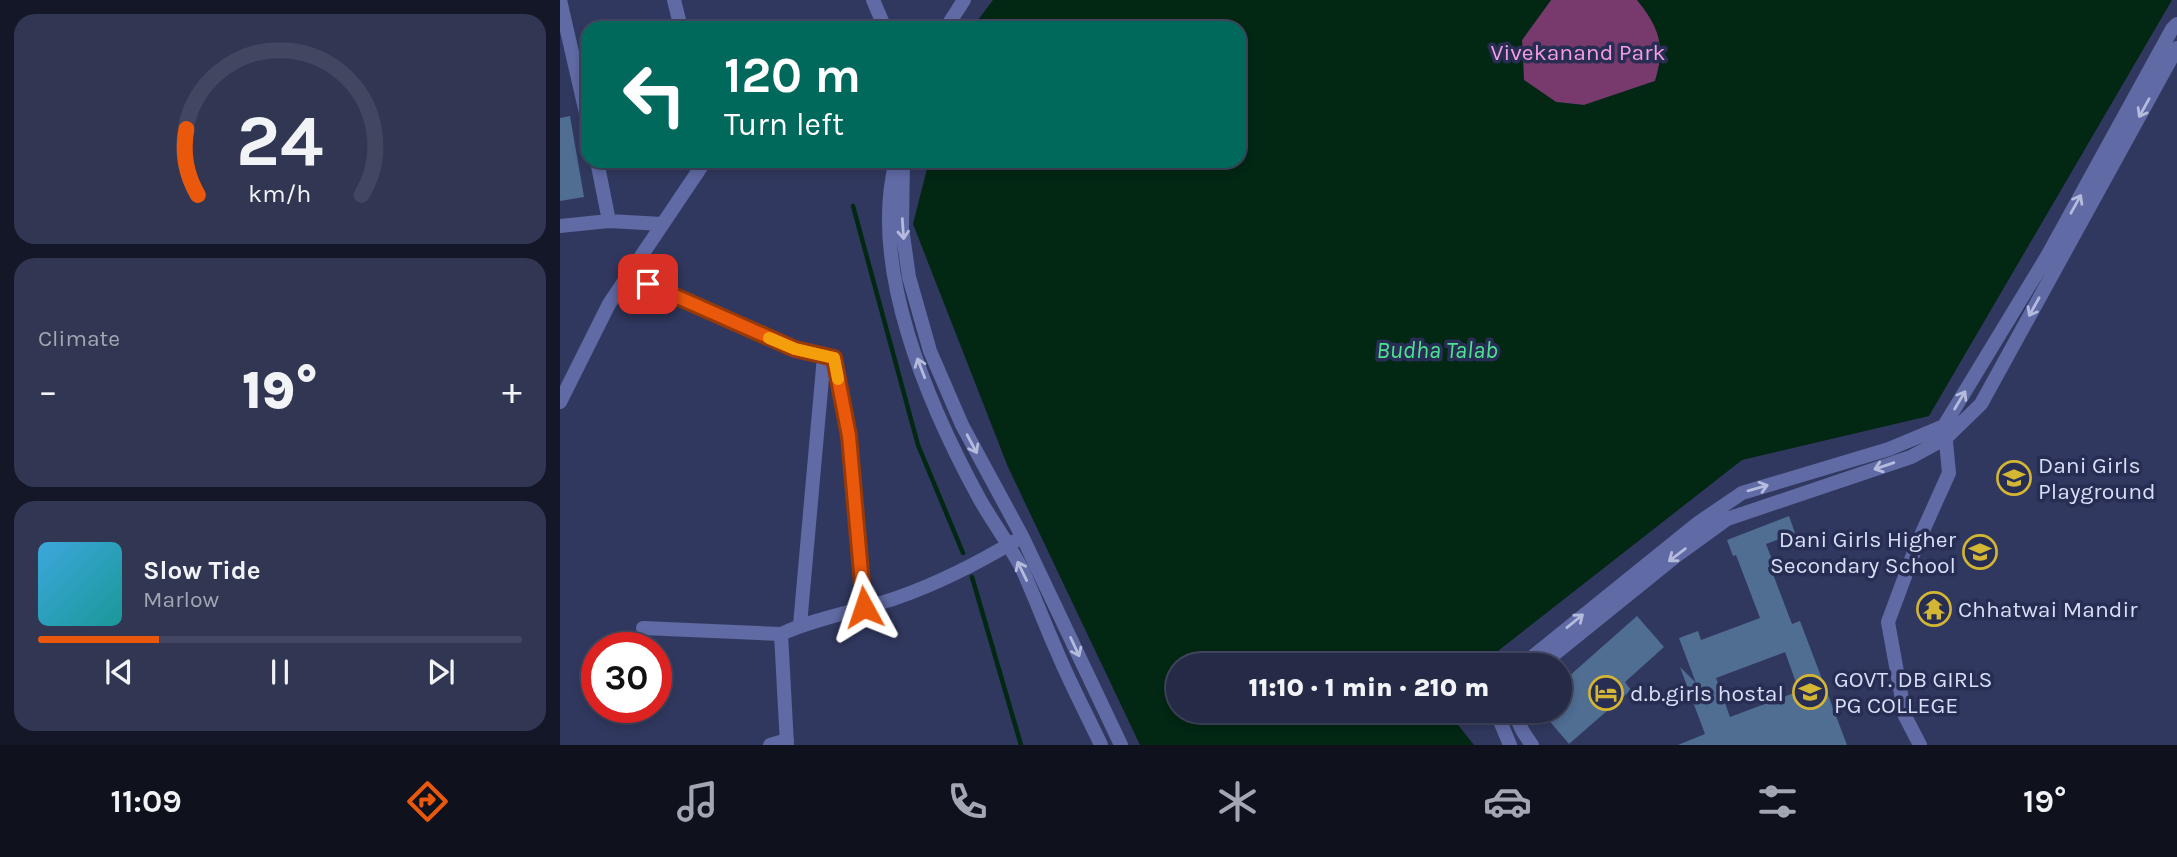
<!DOCTYPE html>
<meta charset="utf-8">
<style>
:root{--surface:#252a47;--page:#313652;--text:#f1f3f6;--muted:#a3a7b4;--line:#424660;--accent:#ea580c}
body{margin:0;font-family:Karla,sans-serif;background:var(--page);color:var(--text);height:100vh;display:flex;flex-direction:column;font-size:26px;white-space:nowrap}
*{box-sizing:border-box;margin:0}
p{font-size:23px;color:var(--muted)}
.icon{flex:none;width:38px;height:38px;fill:none;stroke:currentColor;stroke-width:2;stroke-linecap:round;stroke-linejoin:round}
.map{position:relative;flex:1;overflow:hidden}
.sheet{display:flex;flex-direction:column;gap:14px;padding:14px;background:#141727;width:560px}
.sheet>*{flex:none}
.hud{position:absolute;left:21px;top:21px;width:665px;height:147px;border-radius:21px;box-shadow:0 4px 10px #0003,0 0 0 2px var(--line);background:#00695c;color:#fff;overflow:hidden}
.speed{position:absolute;left:21px;top:632px;display:flex;gap:14px;font-size:35px;font-weight:700;text-align:center}
.speed>*{display:grid;place-content:center;width:91px;height:91px;border-radius:50%;background:var(--surface);box-shadow:0 4px 10px #0003,0 0 0 2px var(--line);line-height:1}
.speed .limit{border:10px solid #d22;background:#fff;color:#111}
.pin{position:absolute;display:grid;place-items:center;width:60px;height:60px;color:#fff;margin:-30px;border-radius:14px;box-shadow:0 4px 10px #0006}
.me{position:absolute;width:77px;margin:-38px;rotate:355deg;stroke-linejoin:round;filter:drop-shadow(0 0 5px #0008)}
.turn{display:flex;align-items:center;gap:24px;height:147px;padding:0 28px;font-size:32px}
.turn .icon{width:91px;height:91px;stroke-width:2.5}
.turn b{display:block;font-size:49px;line-height:60px}
.big{font-size:52px;font-weight:800;line-height:1.1}
.sheet .card{flex:1;display:flex;flex-direction:column;justify-content:center;gap:10px;min-width:0;padding:0 24px;border-radius:21px;background:var(--page)}
.sheet .dial{align-items:center;gap:0}
.dial svg{height:182px;overflow:visible;fill:none;stroke:var(--line);stroke-width:7;stroke-linecap:round;text-anchor:middle}
.dial text{fill:var(--text);stroke:none}
.song{display:flex;align-items:center;gap:21px}
.cover{width:84px;height:84px;border-radius:10px;background:linear-gradient(135deg,hsl(200 70% 55%),hsl(180 70% 35%))}
.played{height:7px;border-radius:4px;background:linear-gradient(90deg,var(--accent) 25%,var(--line) 25%)}
.keys{display:flex;justify-content:space-around;direction:ltr}
.heat{display:flex;justify-content:space-between;align-items:center;font-size:38px;direction:ltr}
.trip{position:absolute;left:606px;top:653px;width:406px;height:70px;border-radius:35px;background:var(--surface);box-shadow:0 4px 10px #0003,0 0 0 2px var(--line);font-weight:800;line-height:70px;text-align:center}
.tab-bar{display:flex;height:112px;justify-content:space-around;align-items:center;background:#0f111c;color:var(--muted)}
.tab-bar .icon{width:49px;height:49px}
.tab-bar .on{color:var(--accent)}
.tab-bar b{font-size:32px;color:var(--text)}
main{display:flex;flex:1;min-height:0}
.map>svg:first-child{display:block}
</style>
<main>
<section class="sheet">
<div class="card dial"><svg viewBox="0 0 100 80">
<path d="M14 69A42 42 0 1 1 86 69"/>
<path d="M14 69A42 42 0 0 1 9 40" stroke="#ea580c"/>
<text x="50" y="56" font-size="32" font-weight="700">24</text>
<text x="50" y="72" font-size="11">km/h</text>
</svg></div>
<div class="card"><p>Climate</p>
<div class="heat"><a>−</a><b class="big">19°</b><a>+</a></div>
</div>
<div class="card">
<div class="song"><i class="cover"></i><div><b>Slow Tide</b><p>Marlow</p></div></div>
<div class="played"></div>
<div class="keys"><svg class="icon" aria-label="previous" viewBox="0 0 24 24"><path d="M18 5L8 12l10 7zM5 5v14"/></svg><svg class="icon" aria-label="pause" viewBox="0 0 24 24"><path d="M8 5v14M16 5v14"/></svg><svg class="icon" aria-label="next" viewBox="0 0 24 24"><path d="M6 5l10 7-10 7zM19 5v14"/></svg></div>
</div>
</section>
<div class="map">
<svg width="1617" height="745" viewBox="0 0 1617 745">
<rect width="100%" height="100%" fill="#31385f"/>
<path fill="#78396c" d="M991 0H1077C1100 28 1106 45 1095 81L1024 105 996 102 964 80 962 40Z"/>
<path fill="#022713" d="M433 0H991L962 40 964 80 996 102 1024 105 1095 81C1106 46 1099 27 1077 0H1612L1369 416 1182 460 920 665H618V710L887 711 914 745H580L448 467 353 224 369 161H679V28H412Z"/>
<g fill="none" stroke-linecap="round" stroke-linejoin="round">
<path stroke="#022713" stroke-width="4.5" d="M293 206 358 445 403 553
M412 577 461 745"/>
</g>
<path fill="#506d92" fill-rule="evenodd" d="M10 116 24 197 0 201V118Z
M1229 516 1235 533 1206 544 1215 567 1211 569 1232 624 1240 621 1287 745H1118L1145 734 1120 667 1136 683 1119 638 1138 631 1141 640 1200 618 1176 555 1173 556 1167 540ZM1225 652 1239 691 1170 717 1156 678Z
M1077 616 1104 647 1065 682 1071 690 1009 744 980 710H999V685Z"/>
<g fill="none" stroke-linecap="round" stroke-linejoin="round">
<path stroke="#606aa4" stroke-width="14" d="M0 0 28 122
M114 0 121 28
M313 0 325 28
M386 28 404 0
M37 161 49 221
M336 161C308 267 369 406 419 498 433 523 450 545 463 571 475 598 486 627 498 654 511 685 527 715 541 745
M343 161 342 228 349 277 370 351 402 425 462 536 561 745
M0 226 49 221 102 224
M67 274 235 350 274 358 289 436 304 607
M0 402 49 304 145 161
M240 625 264 356
M83 628 221 634
M962 665 1138 523 1182 493 1329 449 1384 426 1486 258 1612 29 1617 24
M981 665 1116 556 1167 519 1351 457 1386 438 1421 404 1617 48
M940 710V721L950 745
M957 710C956 724 965 735 972 745
M210 745 227 740
M227 745 221 634C258 617 300 611 339 597 379 583 418 563 455 541
M1360 745 1345 716 1328 622 1357 544 1389 473 1385 431"/>
</g>
<defs><path id="oneway-shaft" d="M-6 0H5M1.5-3L5.5 0L1.5 3" fill="none" stroke-width="1.6" stroke-linecap="round" stroke-linejoin="round" transform="scale(1.75)"/></defs>
<g stroke="#b4bbdd">
<use href="#oneway-shaft" transform="translate(1584 108) rotate(119)"/>
<use href="#oneway-shaft" transform="translate(1516 204) rotate(-61)"/>
<use href="#oneway-shaft" transform="translate(343 229) rotate(86)"/>
<use href="#oneway-shaft" transform="translate(1474 307) rotate(119)"/>
<use href="#oneway-shaft" transform="translate(361 368) rotate(-111)"/>
<use href="#oneway-shaft" transform="translate(1400 400) rotate(-59)"/>
<use href="#oneway-shaft" transform="translate(412 444) rotate(62)"/>
<use href="#oneway-shaft" transform="translate(1324 466) rotate(161)"/>
<use href="#oneway-shaft" transform="translate(1198 488) rotate(-16)"/>
<use href="#oneway-shaft" transform="translate(1117 555) rotate(143)"/>
<use href="#oneway-shaft" transform="translate(462 571) rotate(-116)"/>
<use href="#oneway-shaft" transform="translate(1015 621) rotate(-39)"/>
<use href="#oneway-shaft" transform="translate(515 647) rotate(65)"/>
</g>
<g fill="none" stroke-linecap="round" stroke-linejoin="round">
<g stroke="#983908" stroke-width="18">
<path id="route" d="M88 284 235 349 274 358 289 436 304 607"/>
</g>
<use href="#route" stroke="#ea580c" stroke-width="12"/>
<path stroke="#f59e0b" stroke-width="12" d="M209 338 235 349 274 358 278 379"/>
</g>
<defs>
<g id="university-ring" transform="scale(1.75)"><circle r="9.5" fill="#272d53" stroke="#d4b635" stroke-width="1.5"/><path d="M0-5L7-2L0 1L-7-2ZM-4 1L0 2.5L4 1V4Q0 6-4 4Z" fill="#d4b635"/></g>
<g id="school-ring" transform="scale(1.75)"><circle r="9.5" fill="#272d53" stroke="#d4b635" stroke-width="1.5"/><path d="M0-5L7-2L0 1L-7-2ZM-4 1L0 2.5L4 1V4Q0 6-4 4Z" fill="#d4b635"/></g>
<g id="temple-ring" transform="scale(1.75)"><circle r="9.5" fill="#272d53" stroke="#d4b635" stroke-width="1.5"/><path d="M0-6L5-2H3V0L6.5 2.5H4V6H1.5V3h-3V6H-4V2.5H-6.5L-3 0V-2H-5Z" fill="#d4b635"/></g>
<g id="hotel-ring" transform="scale(1.75)"><circle r="9.5" fill="#272d53" stroke="#d4b635" stroke-width="1.5"/><path d="M-6-4.5h1.5V1H6V5H4.5V3h-9V5H-6ZM-4 0a1.8 1.8 0 1 1 3.6 0ZM.5 0V-2.5h3Q6-2.5 6 0Z" fill="#d4b635"/></g>
</defs>
<g fill-rule="evenodd">
<use href="#university-ring" x="1454" y="478"/>
<use href="#school-ring" x="1420" y="552"/>
<use href="#temple-ring" x="1374" y="609"/>
<use href="#university-ring" x="1250" y="692"/>
<use href="#hotel-ring" x="1046" y="693"/>
</g>
<g text-anchor="middle" dominant-baseline="central" stroke-width="7" stroke-linejoin="round" paint-order="stroke">
<g font-size="23" fill="#f59ce2" stroke="#272d53">
<text x="1018" y="52">Vivekanand Park</text>
</g>
<g font-size="23" fill="#d8def6" stroke="#272d53" text-anchor="start">
<text x="1478" y="465">Dani Girls<tspan x="1478" dy="26">Playground</tspan></text>
<text x="1396" y="539" text-anchor="end">Dani Girls Higher<tspan x="1396" dy="26">Secondary School</tspan></text>
<text x="1398" y="609">Chhatwai Mandir</text>
<text x="1274" y="679">GOVT. DB GIRLS<tspan x="1274" dy="26">PG COLLEGE</tspan></text>
<text x="1070" y="693">d.b.girls hostal</text>
</g>
<g font-size="24" font-style="italic" fill="#4de290" stroke="#272d53">
<text x="877" y="350">Budha Talab</text>
</g>
</g>
</svg>
<div class="speed"><div class="limit">30</div></div>
<div class="pin" style="left:88px;top:284px;background:#d93025"><svg class="icon" aria-label="arrive" viewBox="0 0 24 24"><path d="M6 21V4h12l-3 4 3 4H6"/></svg></div>
<svg class="me" style="left:304px;top:607px" viewBox="-20 -20 40 40"><path d="M0-17L14 15 0 8-14 15z" fill="#ea580c" stroke="#fff" stroke-width="4"/></svg>
<div class="trip">11:10 · 1 min · 210 m</div>
<div class="hud">
<div class="turn"><svg class="icon" aria-label="left" viewBox="0 0 24 24"><path d="M17 20v-9H6M10 6l-5 5 5 5"/></svg><div><b>120 m</b>Turn left</div></div>
</div>
</div>
</main>
<nav class="tab-bar">
<b>11:09</b>
<svg class="icon on" aria-label="directions" viewBox="0 0 24 24"><path d="M12 3l9 9-9 9-9-9zM9 14v-3h6M13 9l2 2-2 2"/></svg>
<svg class="icon" aria-label="music" viewBox="0 0 24 24"><path d="M9 18V5l10-2v13"/><circle cx="6" cy="18" r="3"/><circle cx="16" cy="16" r="3"/></svg>
<svg class="icon" aria-label="phone" viewBox="0 0 24 24"><path d="M5 4h4l2 5-3 2q2 4 5 5l2-3 5 2v4C11 20 4 13 5 4z"/></svg>
<svg class="icon" aria-label="climate" viewBox="0 0 24 24"><path d="M12 3v18M4 7l16 10M4 17L20 7"/></svg>
<svg class="icon" aria-label="car" viewBox="0 0 24 24"><path d="M5 17H2v-5l4-1 3-4h7l3 4 3 1v5h-3M9 17h6M6 11h13"/><circle cx="7" cy="17" r="2"/><circle cx="17" cy="17" r="2"/></svg>
<svg class="icon" aria-label="filters" viewBox="0 0 24 24"><path d="M4 7h16M4 17h16"/><circle cx="9" cy="7" r="2"/><circle cx="15" cy="17" r="2"/></svg>
<b>19°</b>
</nav>
